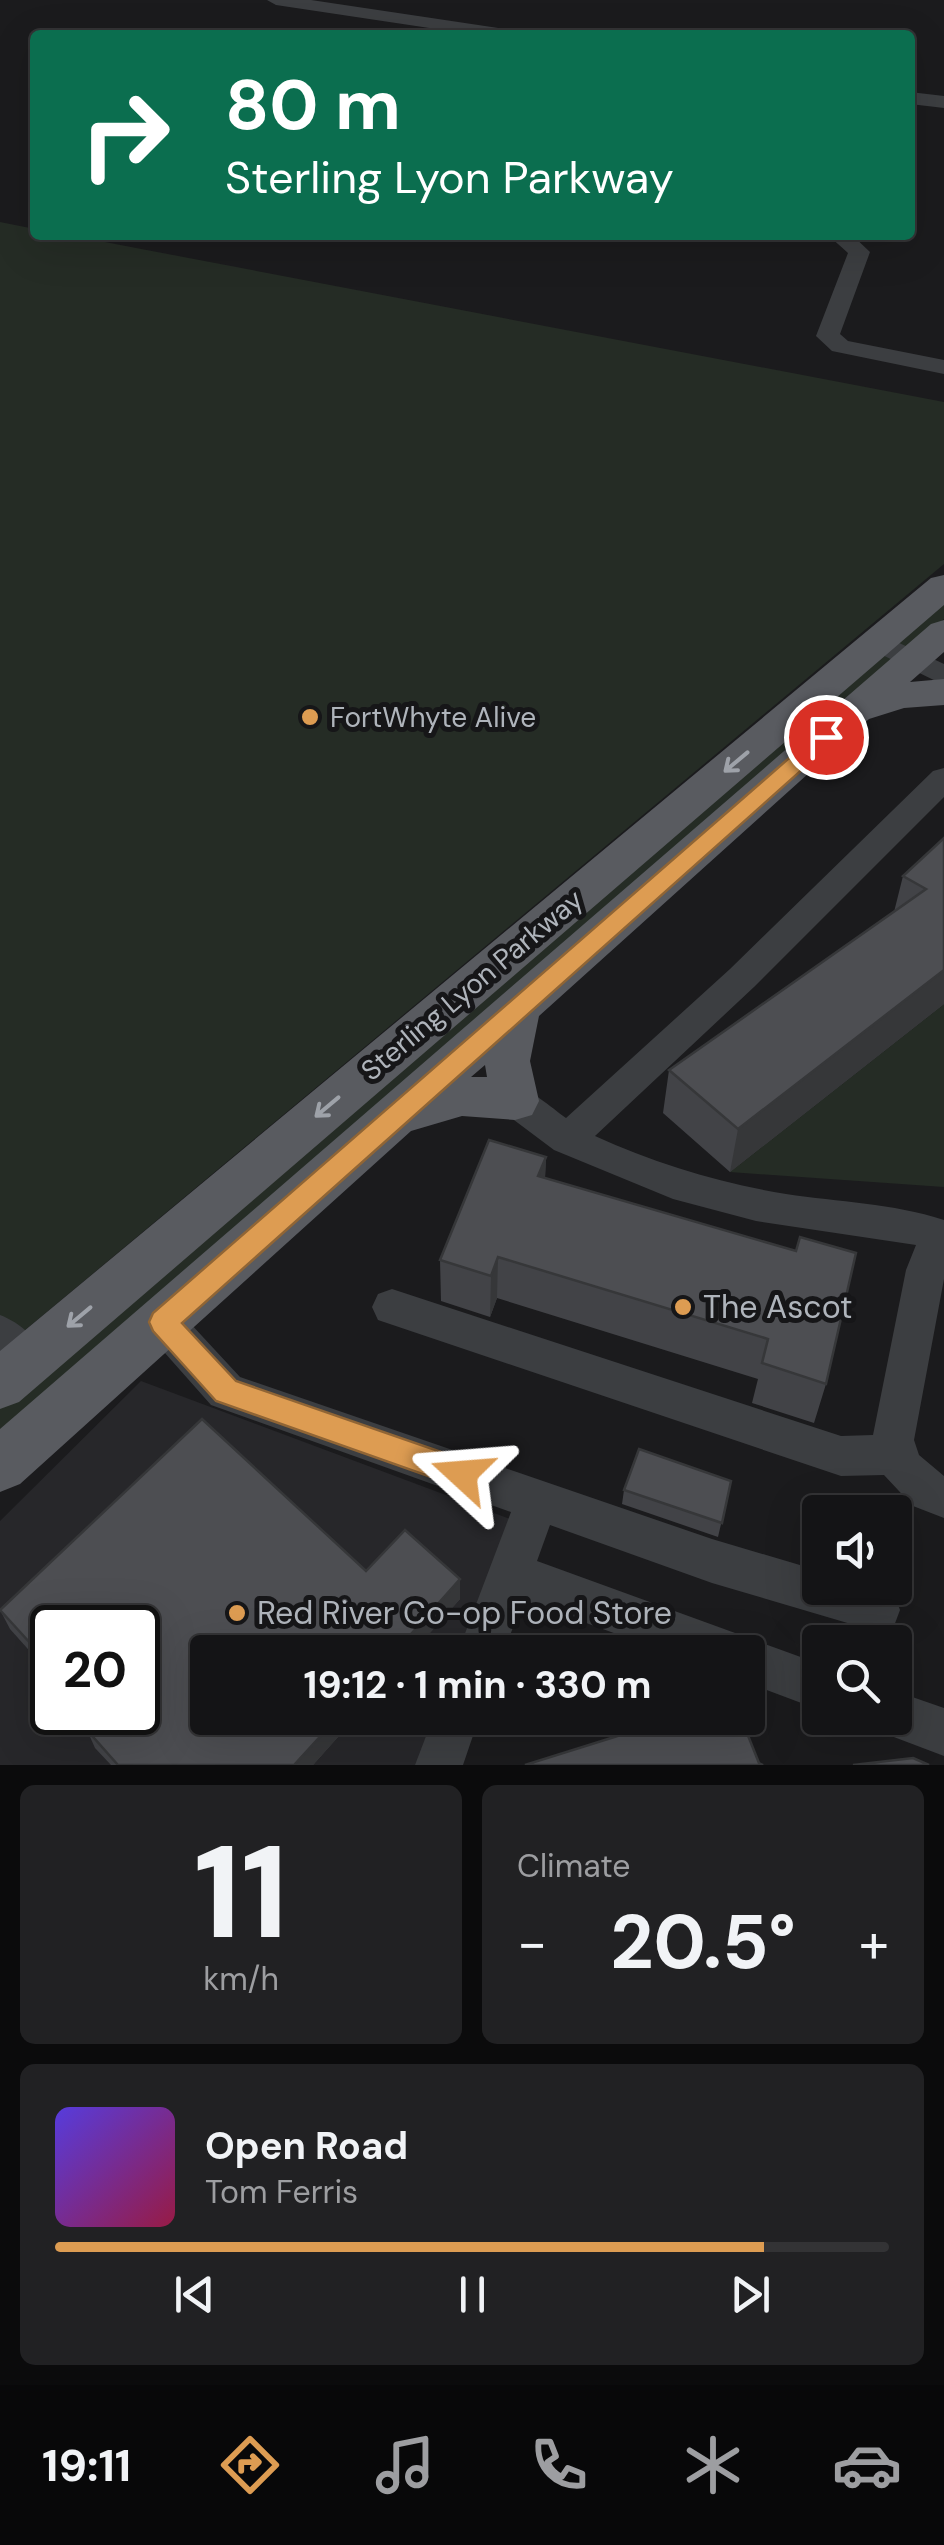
<!DOCTYPE html>
<meta charset="utf-8">
<style>
:root{--surface:#141416;--page:#212123;--text:#f1f3f6;--muted:#9d9ea1;--line:#333335;--accent:#dd9c52}
body{margin:0;font-family:"DM Sans",sans-serif;background:var(--page);color:var(--text);height:100vh;display:flex;flex-direction:column;font-size:38px;white-space:nowrap}
*{box-sizing:border-box;margin:0}
p{font-size:32px;color:var(--muted)}
.icon{flex:none;width:55px;height:55px;fill:none;stroke:currentColor;stroke-width:2;stroke-linecap:round;stroke-linejoin:round}
.map{position:relative;height:1765px;overflow:hidden}
.drawer{display:flex;flex-direction:column;gap:20px;padding:20px;background:#0b0b0c;flex:1}
.drawer>*{flex:none}
.guide{position:absolute;left:30px;top:30px;width:885px;height:210px;border-radius:10px;box-shadow:0 10px 40px #0002,0 0 0 2px var(--line);background:#0b6e4f;color:#fff;overflow:hidden}
.fabs{position:absolute;left:802px;top:1495px;display:grid;gap:20px}
.fabs a{display:grid;place-items:center;width:110px;height:110px;border-radius:10px;background:var(--surface);box-shadow:0 10px 40px #0002,0 0 0 2px var(--line);font-size:50px}
.speed{position:absolute;left:30px;top:1605px;display:flex;gap:20px;font-size:50px;font-weight:700;text-align:center}
.speed>*{display:grid;place-content:center;width:130px;height:130px;border-radius:50%;background:var(--surface);box-shadow:0 10px 40px #0002,0 0 0 2px var(--line);line-height:1}
.speed .limit{border:5px solid #111;border-radius:15px;background:#fff;color:#111}
.pin{position:absolute;display:grid;place-items:center;width:85px;height:85px;color:#fff;margin:-42px;border:5px solid #fff;border-radius:50%;box-shadow:0 2px 10px #0007}
.me{position:absolute;width:110px;margin:-55px;rotate:289deg;stroke-linejoin:round;filter:drop-shadow(0 0 8px #0008)}
.turn{display:flex;align-items:center;gap:35px;height:210px;padding:0 30px;font-size:45px}
.turn .icon{width:130px;height:130px;stroke-width:2.5}
.turn b{display:block;font-size:70px;line-height:85px}
.big{font-size:75px;font-weight:700;line-height:1.1}
.drawer .tile{flex:1;display:flex;flex-direction:column;justify-content:center;gap:15px;min-width:0;padding:0 35px;border-radius:15px;background:var(--page)}
.drawer .dial{align-items:center;gap:0}
.dial b{font-size:130px;line-height:1}
.song{display:flex;align-items:center;gap:30px}
.cover{width:120px;height:120px;border-radius:15px;background:linear-gradient(135deg,hsl(250 70% 55%),hsl(340 70% 35%))}
.played{height:10px;border-radius:5px;background:linear-gradient(90deg,var(--accent) 85%,var(--line) 85%)}
.keys{display:flex;justify-content:space-around;direction:ltr}
.heat{display:flex;justify-content:space-between;align-items:center;font-size:55px;direction:ltr}
.drawer .tiles{flex:1;display:grid;gap:20px;grid-template-columns:1fr 1fr}
.tile:last-child{grid-column:span 2}
.trip{position:absolute;left:190px;top:1635px;width:575px;height:100px;border-radius:10px;background:var(--surface);box-shadow:0 10px 40px #0002,0 0 0 2px var(--line);font-weight:700;line-height:100px;text-align:center}
.menu{display:flex;height:160px;justify-content:space-around;align-items:center;background:#080809;color:var(--muted)}
.menu .icon{width:70px;height:70px}
.menu .on{color:var(--accent)}
.menu b{font-size:45px;color:var(--text)}
.map>svg:first-child{display:block}
</style>
<div class="map">
<svg width="944" height="1765" viewBox="0 0 944 1765">
<rect width="100%" height="100%" fill="#1b1b1d"/>
<path fill="#27272a" fill-rule="evenodd" d="M141 1381 518 1522 468 1652H208V1718H443L424 1765H0V1521ZM52 1628H138V1712H52Z"/>
<path fill="#252c25" d="M0 222 35 229V235H68L944 402V564L0 1351Z
M944 603V619L0 1443V1405Z
M944 1003V1187L730 1172 944 1004Z"/>
<g fill="none" stroke-linecap="round" stroke-linejoin="round">
<path fill="#3c3e41" fill-rule="evenodd" d="M267 0H311L512 30 521 35H476L276 5Z
M910 92 944 96V108L910 104Z
M828 235H852L870 252 840 334 848 341 944 360V374L832 351 816 336 848 253Z
M878 633 944 664V685L868 648 864 642 868 636Z
M944 768V797L754 987 595 1136C656 1164 720 1183 786 1194 839 1202 892 1203 944 1220V1279L914 1440 919 1455 944 1476V1518L913 1506 884 1475 841 1476 378 1320 372 1307 378 1294 392 1289 841 1436 873 1435 906 1270 916 1245 756 1221 673 1199 554 1150 502 1111 497 1101 502 1091C527 1082 546 1104 566 1118L730 969 933 771Z
M163 1304 177 1309 240 1377 712 1539 820 1571V1588H878L894 1594 900 1610 894 1626 878 1632 712 1583 550 1525 537 1561 820 1664V1710L748 1683V1652H666L523 1600 504 1652H458L511 1512 211 1405 149 1335 143 1322 149 1309Z
M0 1315C21 1323 39 1340 48 1360L42 1373 28 1379 14 1373 0 1360Z
M895 1691 944 1708V1756L878 1731 873 1718H895Z
M433 1718H479L463 1765H415Z"/>
<path fill="#595b60" fill-rule="evenodd" d="M944 575V605L19 1402 0 1409V1351L931 578Z
M944 620V652L910 682 944 679V705L904 708 869 719 539 1016 530 1061 539 1101 532 1115 515 1120 462 1116 411 1131 20 1484 0 1492V1429L931 624ZM485 1065 487 1077H471Z"/>
</g>
<path fill="#424347" d="M944 838V1004L730 1172 663 1113 669 1070 894 912 903 876Z
M546 1157 545 1178 796 1251 826 1384 814 1423 752 1403 758 1379 497 1298 490 1317 441 1301 440 1260Z
M731 1481 718 1537 622 1504 624 1490Z
M366 1571 460 1579V1599L413 1652H208V1718H355L313 1765H111L95 1748 87 1730 95 1722 86 1712H138L52 1628V1676L10 1629 0 1610Z"/>
<path fill="#363739" d="M944 970V1004L730 1172 738 1129Z
M546 1157 544 1199 538 1176Z
M498 1257 497 1298 490 1317 491 1276Z
M460 1579V1599L413 1652H395Z
M337 1718H355L313 1765H294Z"/>
<path fill="#4d4e52" stroke="#363739" stroke-width="2.5" d="M944 838V970L738 1129 669 1070 926 889 903 876Z
M489 1140 546 1157 538 1176 796 1251 800 1237 856 1253 826 1384 762 1363 768 1339 498 1257 491 1276 440 1260Z
M202 1419 366 1571 405 1530 460 1579 395 1652H208V1718H337L294 1765H118L87 1730 99 1718 94 1712H138V1628H52V1667L0 1610Z
M639 1449 731 1481 722 1523 624 1490Z
M675 1718H741L759 1763 763 1765H525Z
M913 1758 929 1765H853Z"/>
<defs><path id="oneway-shaft" d="M-6 0H5M1.5-3L5.5 0L1.5 3" fill="none" stroke-width="1.6" stroke-linecap="round" stroke-linejoin="round" transform="scale(2.5)"/></defs>
<g stroke="#9ea2a9">
<use href="#oneway-shaft" transform="translate(736 762) rotate(140)"/>
<use href="#oneway-shaft" transform="translate(327 1107) rotate(140)"/>
<use href="#oneway-shaft" transform="translate(79 1317) rotate(140)"/>
</g>
<path fill="#dd9c52" stroke="#906535" stroke-width="2.5" d="M826 730 833 732 836 737 833 742 182 1323 236 1381 473 1463 477 1474 473 1484 462 1488 216 1401 153 1331 149 1322 153 1313 819 732Z"/>
<g fill="#dd9c52" stroke="#161618" stroke-width="4">
<circle cx="310" cy="717" r="10"/>
<circle cx="683" cy="1307" r="10"/>
<circle cx="237" cy="1613" r="10"/>
</g>
<g text-anchor="middle" dominant-baseline="central" stroke-width="10" stroke-linejoin="round" paint-order="stroke">
<g font-size="28" fill="#afb4bb" stroke="#161618" text-anchor="start">
<text x="330" y="717">FortWhyte Alive</text>
</g>
<g font-size="28" fill="#afb4bb" stroke="#161618">
<text transform="translate(472 985) rotate(-40)">Sterling Lyon Parkway</text>
</g>
<g font-size="32" fill="#afb4bb" stroke="#161618" text-anchor="start">
<text x="703" y="1307">The Ascot</text>
<text x="257" y="1613">Red River Co-op Food Store</text>
</g>
</g>
</svg>
<div class="fabs">
<a><svg class="icon" aria-label="sound" viewBox="0 0 24 24"><path d="M4 9h4l5-4v14l-5-4H4zM17 9q2 3 0 6"/></svg></a>
<a><svg class="icon" aria-label="search" viewBox="0 0 24 24"><circle cx="10" cy="10" r="6"/><path d="M15 15l6 6"/></svg></a>
</div>
<div class="speed"><div class="limit">20</div></div>
<div class="pin" style="left:826px;top:737px;background:#d93025"><svg class="icon" aria-label="arrive" viewBox="0 0 24 24"><path d="M6 21V4h12l-3 4 3 4H6"/></svg></div>
<svg class="me" style="left:462px;top:1474px" viewBox="-20 -20 40 40"><path d="M0-17L14 15 0 8-14 15z" fill="#dd9c52" stroke="#fff" stroke-width="4"/></svg>
<div class="trip">19:12 · 1 min · 330 m</div>
<div class="guide">
<div class="turn"><svg class="icon" aria-label="right" viewBox="0 0 24 24"><path d="M7 20v-9h11M14 6l5 5-5 5"/></svg><div><b>80 m</b>Sterling Lyon Parkway</div></div>
</div>
</div>
<section class="drawer">
<div class="tiles">
<div class="tile dial"><b>11</b><p>km/h</p></div>
<div class="tile"><p>Climate</p>
<div class="heat"><a>−</a><b class="big">20.5°</b><a>+</a></div>
</div>
<div class="tile">
<div class="song"><i class="cover"></i><div><b>Open Road</b><p>Tom Ferris</p></div></div>
<div class="played"></div>
<div class="keys"><svg class="icon" aria-label="previous" viewBox="0 0 24 24"><path d="M18 5L8 12l10 7zM5 5v14"/></svg><svg class="icon" aria-label="pause" viewBox="0 0 24 24"><path d="M8 5v14M16 5v14"/></svg><svg class="icon" aria-label="next" viewBox="0 0 24 24"><path d="M6 5l10 7-10 7zM19 5v14"/></svg></div>
</div>
</div>
</section>
<nav class="menu">
<b>19:11</b>
<svg class="icon on" aria-label="directions" viewBox="0 0 24 24"><path d="M12 3l9 9-9 9-9-9zM9 14v-3h6M13 9l2 2-2 2"/></svg>
<svg class="icon" aria-label="music" viewBox="0 0 24 24"><path d="M9 18V5l10-2v13"/><circle cx="6" cy="18" r="3"/><circle cx="16" cy="16" r="3"/></svg>
<svg class="icon" aria-label="phone" viewBox="0 0 24 24"><path d="M5 4h4l2 5-3 2q2 4 5 5l2-3 5 2v4C11 20 4 13 5 4z"/></svg>
<svg class="icon" aria-label="climate" viewBox="0 0 24 24"><path d="M12 3v18M4 7l16 10M4 17L20 7"/></svg>
<svg class="icon" aria-label="car" viewBox="0 0 24 24"><path d="M5 17H2v-5l4-1 3-4h7l3 4 3 1v5h-3M9 17h6M6 11h13"/><circle cx="7" cy="17" r="2"/><circle cx="17" cy="17" r="2"/></svg>
</nav>
